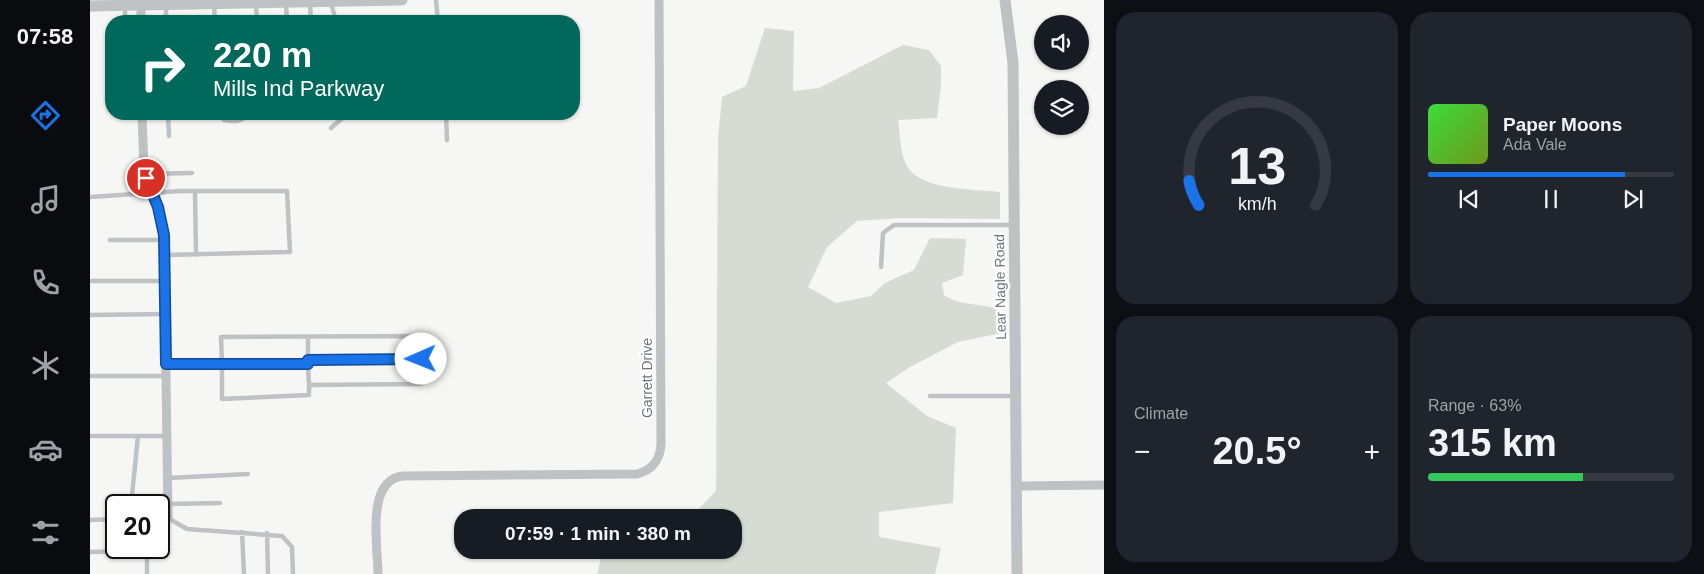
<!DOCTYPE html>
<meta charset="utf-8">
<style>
:root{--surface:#171b24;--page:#20242c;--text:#f1f3f6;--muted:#9ea1a6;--line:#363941;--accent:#1a73e8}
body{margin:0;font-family:Arial,sans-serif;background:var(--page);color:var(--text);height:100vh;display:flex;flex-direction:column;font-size:19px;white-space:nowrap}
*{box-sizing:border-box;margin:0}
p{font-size:16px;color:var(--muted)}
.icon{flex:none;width:28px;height:28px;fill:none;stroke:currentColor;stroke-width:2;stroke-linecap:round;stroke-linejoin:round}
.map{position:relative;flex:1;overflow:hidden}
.panel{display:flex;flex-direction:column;gap:12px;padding:12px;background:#0d0f14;width:600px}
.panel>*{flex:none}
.hud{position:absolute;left:15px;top:15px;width:475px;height:105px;border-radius:20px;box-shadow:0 1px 4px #0004;background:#00695c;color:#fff;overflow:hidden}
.fabs{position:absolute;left:944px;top:15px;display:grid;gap:10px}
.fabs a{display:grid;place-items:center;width:55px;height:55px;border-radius:50%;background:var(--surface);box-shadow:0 1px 4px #0004;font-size:25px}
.speed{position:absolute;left:15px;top:494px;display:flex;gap:10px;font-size:25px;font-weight:700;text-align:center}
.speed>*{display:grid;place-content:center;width:65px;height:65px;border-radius:50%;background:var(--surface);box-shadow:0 1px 4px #0004;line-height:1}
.speed .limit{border:2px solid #111;border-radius:8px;background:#fff;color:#111}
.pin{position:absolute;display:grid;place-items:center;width:42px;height:42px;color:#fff;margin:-21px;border:2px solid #fff;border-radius:50%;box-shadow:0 1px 5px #0007}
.me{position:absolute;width:55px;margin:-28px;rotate:269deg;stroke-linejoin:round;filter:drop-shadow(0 0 4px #0008)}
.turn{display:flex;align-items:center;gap:18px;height:105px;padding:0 25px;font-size:22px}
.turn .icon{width:65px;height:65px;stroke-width:2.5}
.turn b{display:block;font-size:35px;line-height:42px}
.big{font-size:38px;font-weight:800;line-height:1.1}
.panel .widget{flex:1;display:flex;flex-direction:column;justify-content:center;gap:8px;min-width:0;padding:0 18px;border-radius:20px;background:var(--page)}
.panel .dial{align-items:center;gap:0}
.dial svg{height:130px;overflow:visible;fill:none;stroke:var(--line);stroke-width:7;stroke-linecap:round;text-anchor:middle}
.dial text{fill:var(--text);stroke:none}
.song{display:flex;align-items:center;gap:15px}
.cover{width:60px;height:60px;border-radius:8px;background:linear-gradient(135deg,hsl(120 70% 55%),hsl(80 70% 35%))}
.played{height:5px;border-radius:2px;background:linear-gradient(90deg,var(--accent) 80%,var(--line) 80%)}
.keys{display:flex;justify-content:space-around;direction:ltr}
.heat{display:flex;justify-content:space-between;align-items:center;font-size:28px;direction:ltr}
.charge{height:8px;border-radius:4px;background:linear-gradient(90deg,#34c759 63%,var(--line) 0)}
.panel .tiles{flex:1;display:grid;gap:12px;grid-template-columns:repeat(2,1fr)}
.trip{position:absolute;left:364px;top:509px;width:288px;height:50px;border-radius:20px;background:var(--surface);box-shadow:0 1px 4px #0004;font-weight:800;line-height:50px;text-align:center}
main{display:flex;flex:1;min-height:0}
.tabs{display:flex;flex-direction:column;width:90px;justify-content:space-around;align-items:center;background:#090b0e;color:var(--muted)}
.tabs .icon{width:35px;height:35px}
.tabs .on{color:var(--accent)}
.tabs b{font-size:22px;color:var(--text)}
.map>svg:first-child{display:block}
</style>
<main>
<nav class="tabs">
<b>07:58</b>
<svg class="icon on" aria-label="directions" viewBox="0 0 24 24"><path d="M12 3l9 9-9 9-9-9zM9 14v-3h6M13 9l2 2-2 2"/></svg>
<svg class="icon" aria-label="music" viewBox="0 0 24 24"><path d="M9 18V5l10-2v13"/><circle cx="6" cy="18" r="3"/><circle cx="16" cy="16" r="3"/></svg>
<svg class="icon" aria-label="phone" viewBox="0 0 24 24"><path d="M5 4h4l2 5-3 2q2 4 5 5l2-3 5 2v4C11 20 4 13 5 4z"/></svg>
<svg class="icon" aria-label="climate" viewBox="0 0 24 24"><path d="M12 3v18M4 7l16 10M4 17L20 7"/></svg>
<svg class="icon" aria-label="car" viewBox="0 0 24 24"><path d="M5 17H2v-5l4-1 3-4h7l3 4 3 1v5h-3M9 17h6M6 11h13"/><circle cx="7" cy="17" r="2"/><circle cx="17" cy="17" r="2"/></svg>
<svg class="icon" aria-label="filters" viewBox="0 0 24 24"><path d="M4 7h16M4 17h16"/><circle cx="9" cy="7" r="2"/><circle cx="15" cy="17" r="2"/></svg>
</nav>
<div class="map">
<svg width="1014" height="574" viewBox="0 0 1014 574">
<rect width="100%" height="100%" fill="#f6f6f4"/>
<path fill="#d6dbd3" d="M675 28 704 31 703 91 729 88 813 45 839 50 851 66V85L847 118 808 120C810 133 810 150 815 162 826 191 884 189 910 192V219L810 218 767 221 737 247 718 287 746 303 781 296 795 283 824 270 840 238 876 239 873 275 852 283 854 295C872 307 890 302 910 310L911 333 868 342 820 367 796 383 837 416 866 428 863 503 789 512V537L851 548 845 574H507L513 550H642V518L601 517 626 491 628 138 632 97 656 86Z"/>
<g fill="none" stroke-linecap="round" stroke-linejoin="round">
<path stroke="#bec2c5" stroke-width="4.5" d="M346 0 348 21
M220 3 221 21
M241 3 246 21
M166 4 167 21
M196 4 197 21
M35 5V21
M124 5 125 21
M76 6V21
M78 114 79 136
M130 114 134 120C145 122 151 122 159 114
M356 114 357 140
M241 128 257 114
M56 174 102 173
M105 191 106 255
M0 197 90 191H197L200 252 75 255
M20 240H74
M791 267 793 233 804 225H923
M0 281H75
M0 315 75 314
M219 360 331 359
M218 363V337
M76 364H132L131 337 331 336V384L219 385V395L132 399V364L218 365 219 385
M0 376H76
M840 396H925
M0 436H77
M78 478 158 474
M78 504 130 503
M41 505 48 436
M69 518H78L97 529 192 536 202 547 203 574
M0 520 26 519
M69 527 78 518
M152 532 154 574
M177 533 178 574
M0 552 56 551
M57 574V548"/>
<path stroke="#bec2c5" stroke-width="9" d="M51 5V21
M52 114 54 169 71 216 74 235 78 518
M927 486 1014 485
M288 574C288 547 275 480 313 476L547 474C563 470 571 458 571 442L569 0"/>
<path stroke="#bec2c5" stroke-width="11" d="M915 0 923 63 927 574
M0 6 312 0"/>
</g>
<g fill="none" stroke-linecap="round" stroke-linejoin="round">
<g stroke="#114b97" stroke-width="12">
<path id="route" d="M56 178 68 207 74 235 76 364H218V360L331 359"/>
</g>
<use href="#route" stroke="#1a73e8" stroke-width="9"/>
</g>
<g text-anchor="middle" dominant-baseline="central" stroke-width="5" stroke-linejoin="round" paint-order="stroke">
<g font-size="14" fill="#697781" stroke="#fff">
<text transform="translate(910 287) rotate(-91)">Lear Nagle Road</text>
<text transform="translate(557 378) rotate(-90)">Garrett Drive</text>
</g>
</g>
</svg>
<div class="fabs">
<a><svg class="icon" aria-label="sound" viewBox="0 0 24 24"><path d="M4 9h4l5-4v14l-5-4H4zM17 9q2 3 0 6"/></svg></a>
<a><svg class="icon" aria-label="layers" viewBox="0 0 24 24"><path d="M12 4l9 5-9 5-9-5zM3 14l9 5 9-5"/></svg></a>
</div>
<div class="speed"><div class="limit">20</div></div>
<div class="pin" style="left:56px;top:178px;background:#d93025"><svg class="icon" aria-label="arrive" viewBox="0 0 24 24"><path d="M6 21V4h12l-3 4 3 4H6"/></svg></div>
<svg class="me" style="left:331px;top:359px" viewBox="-20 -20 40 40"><circle r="19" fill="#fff"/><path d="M0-13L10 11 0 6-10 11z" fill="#1a73e8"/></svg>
<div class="trip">07:59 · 1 min · 380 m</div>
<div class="hud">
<div class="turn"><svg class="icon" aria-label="right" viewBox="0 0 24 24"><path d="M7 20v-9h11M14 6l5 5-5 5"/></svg><div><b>220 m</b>Mills Ind Parkway</div></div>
</div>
</div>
<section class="panel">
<div class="tiles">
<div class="widget dial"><svg viewBox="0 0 100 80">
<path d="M14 69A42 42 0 1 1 86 69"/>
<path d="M14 69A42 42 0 0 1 8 54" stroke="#1a73e8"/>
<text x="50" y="56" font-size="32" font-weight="700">13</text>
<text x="50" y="72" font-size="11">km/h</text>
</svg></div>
<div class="widget">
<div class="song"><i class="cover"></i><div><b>Paper Moons</b><p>Ada Vale</p></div></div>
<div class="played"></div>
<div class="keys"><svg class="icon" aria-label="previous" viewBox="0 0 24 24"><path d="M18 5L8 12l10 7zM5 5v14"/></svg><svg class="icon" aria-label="pause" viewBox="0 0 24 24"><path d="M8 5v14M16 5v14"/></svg><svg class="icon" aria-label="next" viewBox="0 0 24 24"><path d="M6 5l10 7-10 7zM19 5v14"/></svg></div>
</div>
<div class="widget"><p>Climate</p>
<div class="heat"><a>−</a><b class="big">20.5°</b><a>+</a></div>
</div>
<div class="widget"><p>Range · 63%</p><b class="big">315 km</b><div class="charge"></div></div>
</div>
</section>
</main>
